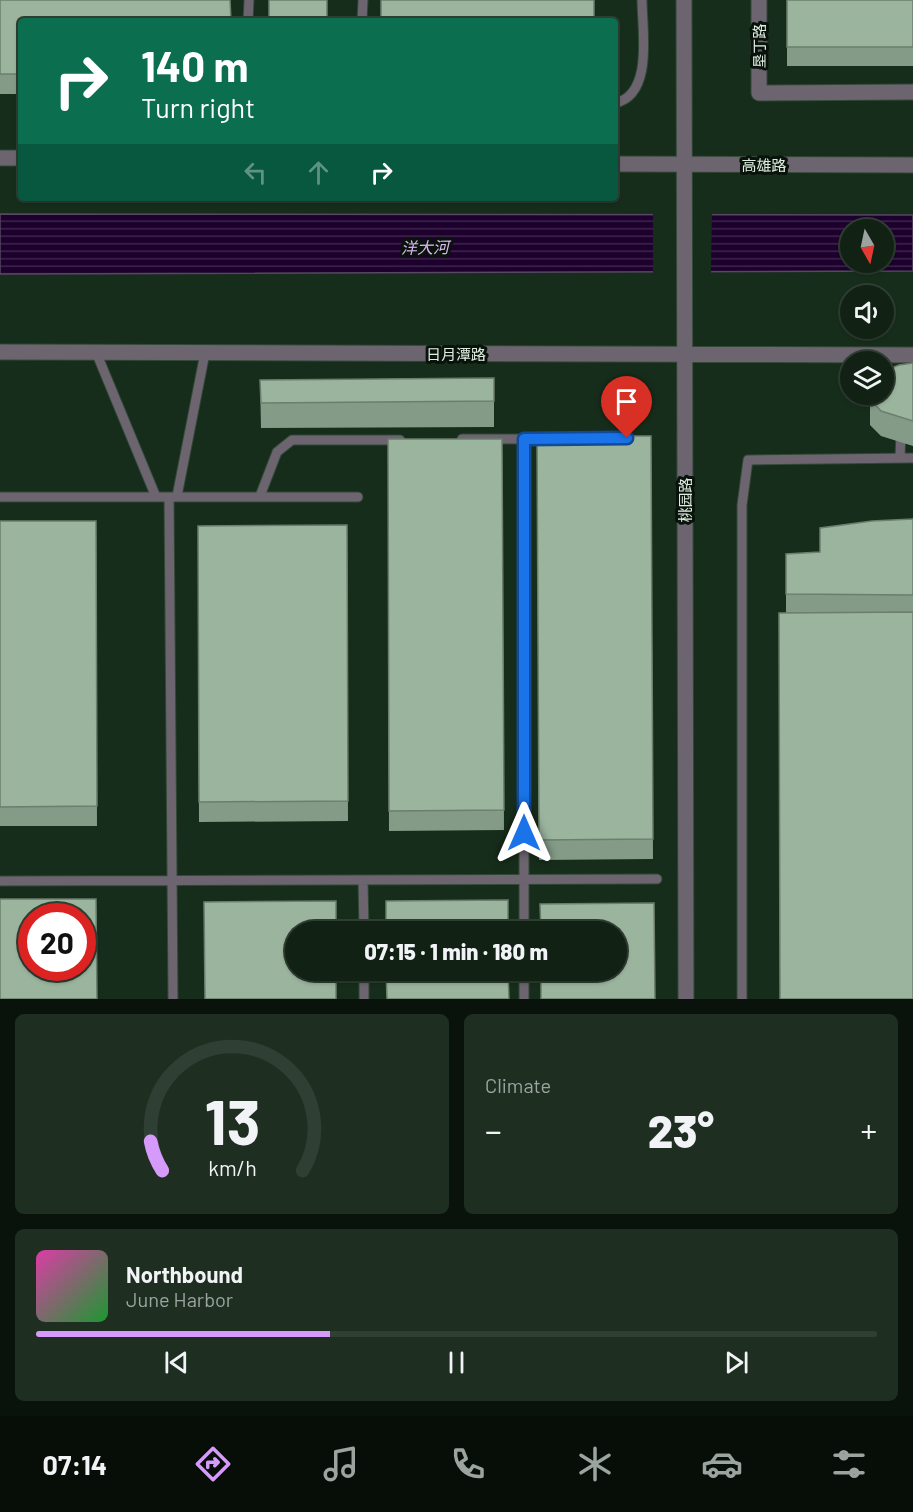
<!DOCTYPE html>
<meta charset="utf-8">
<style>
:root{--surface:#112214;--page:#1e2f22;--text:#f1f3f6;--muted:#9ca4a0;--line:#303f34;--accent:#d69bfa}
body{margin:0;font-family:Barlow,"Noto Sans SC",sans-serif;background:var(--page);color:var(--text);height:100vh;display:flex;flex-direction:column;font-size:22px;white-space:nowrap}
*{box-sizing:border-box;margin:0}
p{font-size:20px;color:var(--muted)}
.icon{flex:none;width:33px;height:33px;fill:none;stroke:currentColor;stroke-width:2;stroke-linecap:round;stroke-linejoin:round}
.map{position:relative;height:999px;overflow:hidden}
.panel{display:flex;flex-direction:column;gap:15px;padding:15px;background:#09130b;flex:1}
.panel>*{flex:none}
.guide{position:absolute;left:18px;top:18px;width:600px;height:183px;border-radius:6px;box-shadow:0 2px 4px #0004,0 0 0 2px var(--line);background:#0b6e4f;color:#fff;overflow:hidden}
.needle{width:39px;rotate:171deg}
.buttons{position:absolute;left:840px;top:219px;display:grid;gap:12px}
.buttons a{display:grid;place-items:center;width:54px;height:54px;border-radius:50%;background:var(--surface);box-shadow:0 2px 4px #0004,0 0 0 2px var(--line);font-size:30px}
.speed{position:absolute;left:18px;top:903px;display:flex;gap:12px;font-size:30px;font-weight:700;text-align:center}
.speed>*{display:grid;place-content:center;width:78px;height:78px;border-radius:50%;background:var(--surface);box-shadow:0 2px 4px #0004,0 0 0 2px var(--line);line-height:1}
.speed .limit{border:9px solid #d22;background:#fff;color:#111}
.pin{position:absolute;display:grid;place-items:center;width:51px;height:51px;color:#fff;margin:-62px -26px;border-radius:50% 50% 50% 0;rotate:-45deg;box-shadow:0 0 6px #0007}
.pin .icon{rotate:45deg}
.me{position:absolute;width:66px;margin:-33px;rotate:0deg;stroke-linejoin:round;filter:drop-shadow(0 0 4px #0008)}
.turn{display:flex;align-items:center;gap:21px;height:126px;padding:0 24px;font-size:27px}
.turn .icon{width:78px;height:78px;stroke-width:2.5}
.turn b{display:block;font-size:42px;line-height:51px}
.lanes{display:flex;align-items:center;height:57px;padding:0 24px;background:#0003;justify-content:center;gap:30px;direction:ltr}
.lanes .off{opacity:.35}
.big{font-size:45px;font-weight:800;line-height:1.1}
.panel .tile{flex:1;display:flex;flex-direction:column;justify-content:center;gap:9px;min-width:0;padding:0 21px;border-radius:9px;background:var(--page)}
.panel .dial{align-items:center;gap:0}
.dial svg{height:156px;overflow:visible;fill:none;stroke:var(--line);stroke-width:7;stroke-linecap:round;text-anchor:middle}
.dial text{fill:var(--text);stroke:none}
.song{display:flex;align-items:center;gap:18px}
.cover{width:72px;height:72px;border-radius:9px;background:linear-gradient(135deg,hsl(320 70% 55%),hsl(130 70% 35%))}
.played{height:6px;border-radius:3px;background:linear-gradient(90deg,var(--accent) 35%,var(--line) 35%)}
.keys{display:flex;justify-content:space-around;direction:ltr}
.heat{display:flex;justify-content:space-between;align-items:center;font-size:33px;direction:ltr}
.panel .tiles{flex:1;display:grid;gap:15px;grid-template-columns:1fr 1fr}
.tile:last-child{grid-column:span 2}
.trip{position:absolute;left:285px;top:921px;width:342px;height:60px;border-radius:30px;background:var(--surface);box-shadow:0 2px 4px #0004,0 0 0 2px var(--line);font-weight:800;line-height:60px;text-align:center}
.menu{display:flex;height:96px;justify-content:space-around;align-items:center;background:#070e08;color:var(--muted)}
.menu .icon{width:42px;height:42px}
.menu .active{color:var(--accent)}
.menu b{font-size:27px;color:var(--text)}
.map>svg:first-child{display:block}
</style>
<div class="map">
<svg width="913" height="999" viewBox="0 0 913 999">
<defs>
<pattern id="water-rules" width="6" height="5" patternUnits="userSpaceOnUse" patternTransform="scale(1.5)"><rect width="6" height="5" fill="#1d002d"/><path d="M0 2.5h6" fill="none" stroke="#3d264b"/></pattern>
</defs>
<rect width="100%" height="100%" fill="#172d1b"/>
<path fill="url(#water-rules)" stroke="#574763" stroke-width="1.5" fill-rule="evenodd" d="M0 214 913 215V271L0 274ZM850 230H884V262H850Z"/>
<path fill="#172d1b" d="M653 212H712L711 274H653Z"/>
<g fill="none" stroke-linecap="round" stroke-linejoin="round">
<g stroke="#334837" stroke-width="11">
<path id="service" d="M248 21 249 0
M362 21 363 0
M615 103C654 95 642 29 642 0
M96 352 156 497
M462 439H547
M524 439V932
M900 458 901 431
M177 496 205 353
M260 496 277 452 292 440H400
M0 497H358
M169 497 173 999
M363 880 364 932
M0 881 657 879
M364 970V999
M524 970V999
M742 999V505L748 460 913 458"/>
</g>
<g stroke="#334837" stroke-width="17">
<path id="minor" d="M759 0V93L913 92
M0 158H21
M615 164 913 165"/>
</g>
<g stroke="#334837" stroke-width="17">
<path id="tertiary" d="M684 0 686 999
M0 352 913 355"/>
</g>
<use href="#service" stroke="#6c6570" stroke-width="9"/>
<use href="#minor" stroke="#6c6570" stroke-width="15"/>
<use href="#tertiary" stroke="#6c6570" stroke-width="15"/>
</g>
<path fill="#849b87" d="M0 0 21 21V94H0Z
M327 0V21H269Z
M787 0H913V66H787Z
M913 363V446L881 436 870 425V394Z
M494 378V427L261 428 260 380Z
M537 436H651L653 859 539 860Z
M388 439H502L504 830 389 831Z
M913 519V999L786 612V554L820 552V528Z
M0 521H96L97 826H0Z
M347 525 348 821 199 822 198 526Z"/>
<path fill="#9ab49d" stroke="#6c7e6e" stroke-width="1.5" fill-rule="evenodd" d="M0 0H230L231 21H21V74H0Z
M269 0H327V17H309V21H269Z
M381 0H594V21H381Z
M787 0H913V47H787Z
M913 363V421L881 411 870 399V394H884V373L886 370 899 365Z
M494 378V401L261 403 260 380Z
M537 436H651L653 839 539 840Z
M388 439H502L504 810 389 811Z
M913 519V595L786 594V554L820 552V528L872 521Z
M0 521H96L97 806 0 807Z
M347 525 348 801 199 802 198 526Z
M913 612V999H780L779 613Z
M0 899H96L97 999H0ZM32 916H82V968H32Z
M508 900V932H386V901Z
M336 901V932H296V970H336V999H205L204 902Z
M654 903 655 999H541V970H616V932H541L540 904Z
M386 970H508L509 999H387Z"/>
<g fill="none" stroke-linecap="round" stroke-linejoin="round">
<g stroke="#114b97" stroke-width="15">
<path id="route" d="M524 833V439L627 438"/>
</g>
<use href="#route" stroke="#1a73e8" stroke-width="10"/>
</g>
<g text-anchor="middle" dominant-baseline="central" stroke-width="6" stroke-linejoin="round" paint-order="stroke">
<g font-size="15" fill="#dfede0" stroke="#09130b">
<text transform="translate(759 46) rotate(-90)">垦丁路</text>
<text x="764" y="165">高雄路</text>
<text x="456" y="354">日月潭路</text>
<text transform="translate(685 500) rotate(-90)">桃园路</text>
</g>
<g font-size="16" font-style="italic" fill="#dcb9f4" stroke="#09130b">
<text transform="translate(425 247) rotate(-1)">洋大河</text>
</g>
</g>
</svg>
<div class="buttons">
<a><svg class="needle" viewBox="-14 -14 28 28"><path d="M0-13l5 13h-10z" fill="#e53935"/><path d="M0 13l5-13h-10z" fill="#9ca4a0"/></svg></a>
<a><svg class="icon" aria-label="sound" viewBox="0 0 24 24"><path d="M4 9h4l5-4v14l-5-4H4zM17 9q2 3 0 6"/></svg></a>
<a><svg class="icon" aria-label="layers" viewBox="0 0 24 24"><path d="M12 4l9 5-9 5-9-5zM3 14l9 5 9-5"/></svg></a>
</div>
<div class="speed"><div class="limit">20</div></div>
<div class="pin" style="left:627px;top:438px;background:#d93025"><svg class="icon" aria-label="arrive" viewBox="0 0 24 24"><path d="M6 21V4h12l-3 4 3 4H6"/></svg></div>
<svg class="me" style="left:524px;top:833px" viewBox="-20 -20 40 40"><path d="M0-17L14 15 0 8-14 15z" fill="#1a73e8" stroke="#fff" stroke-width="4"/></svg>
<div class="trip">07:15 · 1 min · 180 m</div>
<div class="guide">
<div class="turn"><svg class="icon" aria-label="right" viewBox="0 0 24 24"><path d="M7 20v-9h11M14 6l5 5-5 5"/></svg><div><b>140 m</b>Turn right</div></div>
<div class="lanes"><svg class="icon off" aria-label="left" viewBox="0 0 24 24"><path d="M17 20v-9H6M10 6l-5 5 5 5"/></svg><svg class="icon off" aria-label="ahead" viewBox="0 0 24 24"><path d="M12 20V5M6 11l6-6 6 6"/></svg><svg class="icon" aria-label="right" viewBox="0 0 24 24"><path d="M7 20v-9h11M14 6l5 5-5 5"/></svg></div>
</div>
</div>
<section class="panel">
<div class="tiles">
<div class="tile dial"><svg viewBox="0 0 100 80">
<path d="M14 69A42 42 0 1 1 86 69"/>
<path d="M14 69A42 42 0 0 1 8 54" stroke="#d69bfa"/>
<text x="50" y="56" font-size="32" font-weight="700">13</text>
<text x="50" y="72" font-size="11">km/h</text>
</svg></div>
<div class="tile"><p>Climate</p>
<div class="heat"><a>−</a><b class="big">23°</b><a>+</a></div>
</div>
<div class="tile">
<div class="song"><i class="cover"></i><div><b>Northbound</b><p>June Harbor</p></div></div>
<div class="played"></div>
<div class="keys"><svg class="icon" aria-label="previous" viewBox="0 0 24 24"><path d="M18 5L8 12l10 7zM5 5v14"/></svg><svg class="icon" aria-label="pause" viewBox="0 0 24 24"><path d="M8 5v14M16 5v14"/></svg><svg class="icon" aria-label="next" viewBox="0 0 24 24"><path d="M6 5l10 7-10 7zM19 5v14"/></svg></div>
</div>
</div>
</section>
<nav class="menu">
<b>07:14</b>
<svg class="icon active" aria-label="directions" viewBox="0 0 24 24"><path d="M12 3l9 9-9 9-9-9zM9 14v-3h6M13 9l2 2-2 2"/></svg>
<svg class="icon" aria-label="music" viewBox="0 0 24 24"><path d="M9 18V5l10-2v13"/><circle cx="6" cy="18" r="3"/><circle cx="16" cy="16" r="3"/></svg>
<svg class="icon" aria-label="phone" viewBox="0 0 24 24"><path d="M5 4h4l2 5-3 2q2 4 5 5l2-3 5 2v4C11 20 4 13 5 4z"/></svg>
<svg class="icon" aria-label="climate" viewBox="0 0 24 24"><path d="M12 3v18M4 7l16 10M4 17L20 7"/></svg>
<svg class="icon" aria-label="car" viewBox="0 0 24 24"><path d="M5 17H2v-5l4-1 3-4h7l3 4 3 1v5h-3M9 17h6M6 11h13"/><circle cx="7" cy="17" r="2"/><circle cx="17" cy="17" r="2"/></svg>
<svg class="icon" aria-label="filters" viewBox="0 0 24 24"><path d="M4 7h16M4 17h16"/><circle cx="9" cy="7" r="2"/><circle cx="15" cy="17" r="2"/></svg>
</nav>
